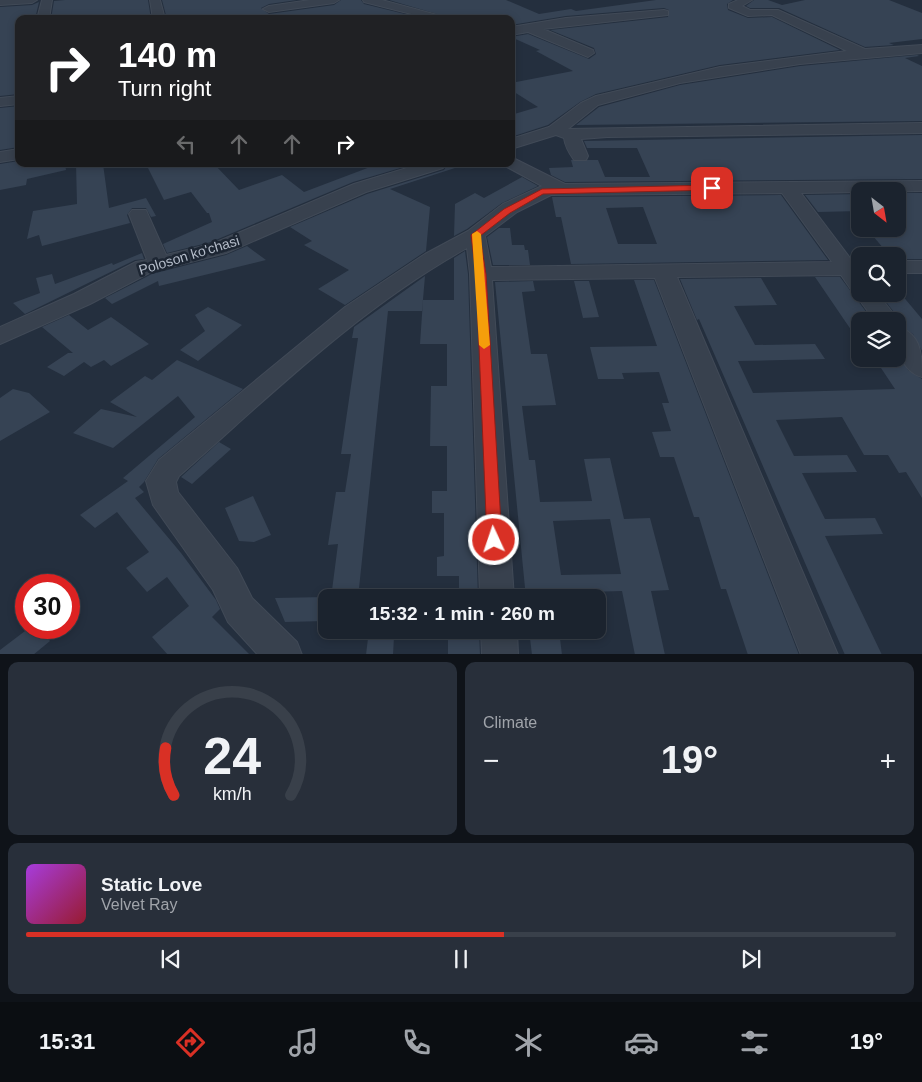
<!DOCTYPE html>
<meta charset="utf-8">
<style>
:root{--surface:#1b232e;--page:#282f3a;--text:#f1f3f6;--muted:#a0a4aa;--line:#39404a;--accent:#d93025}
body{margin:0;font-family:Helvetica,sans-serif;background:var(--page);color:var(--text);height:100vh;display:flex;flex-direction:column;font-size:19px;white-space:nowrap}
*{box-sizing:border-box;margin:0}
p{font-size:16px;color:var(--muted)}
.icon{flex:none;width:28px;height:28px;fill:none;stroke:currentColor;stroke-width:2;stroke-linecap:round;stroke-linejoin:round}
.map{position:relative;height:654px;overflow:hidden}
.details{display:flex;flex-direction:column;gap:8px;padding:8px;background:#0f1319;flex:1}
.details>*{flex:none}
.hud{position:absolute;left:15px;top:15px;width:500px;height:152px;border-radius:10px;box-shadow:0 2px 8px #0003,0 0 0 1px var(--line);background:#202124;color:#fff;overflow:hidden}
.needle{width:32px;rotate:149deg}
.buttons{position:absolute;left:851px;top:182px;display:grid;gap:10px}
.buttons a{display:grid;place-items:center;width:55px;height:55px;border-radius:10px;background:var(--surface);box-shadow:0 2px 8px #0003,0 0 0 1px var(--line);font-size:25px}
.speed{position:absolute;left:15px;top:574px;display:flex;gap:10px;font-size:25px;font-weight:700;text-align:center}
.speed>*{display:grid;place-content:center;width:65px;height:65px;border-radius:50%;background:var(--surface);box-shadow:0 2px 8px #0003,0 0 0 1px var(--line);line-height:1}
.speed .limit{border:8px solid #d22;background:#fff;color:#111}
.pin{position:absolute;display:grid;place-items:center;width:42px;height:42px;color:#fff;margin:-21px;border-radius:10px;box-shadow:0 2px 8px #0006}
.me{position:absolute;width:55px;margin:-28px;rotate:357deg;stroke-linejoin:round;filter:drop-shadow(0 0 4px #0008)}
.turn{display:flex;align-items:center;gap:18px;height:105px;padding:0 20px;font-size:22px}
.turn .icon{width:65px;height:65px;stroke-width:2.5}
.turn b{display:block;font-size:35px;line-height:42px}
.lanes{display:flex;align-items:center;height:48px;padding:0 20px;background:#0003;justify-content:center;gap:25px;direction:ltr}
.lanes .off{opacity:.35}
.big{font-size:38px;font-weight:800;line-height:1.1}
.details .card{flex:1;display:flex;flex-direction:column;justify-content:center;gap:8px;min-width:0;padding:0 18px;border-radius:10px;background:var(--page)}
.details .dial{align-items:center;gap:0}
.dial svg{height:130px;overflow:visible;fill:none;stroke:var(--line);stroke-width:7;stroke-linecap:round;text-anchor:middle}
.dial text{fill:var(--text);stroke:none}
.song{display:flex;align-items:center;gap:15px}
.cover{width:60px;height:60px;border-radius:8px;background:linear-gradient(135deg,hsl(280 70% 55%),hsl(350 70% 35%))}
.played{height:5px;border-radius:2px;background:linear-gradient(90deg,var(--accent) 55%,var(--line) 55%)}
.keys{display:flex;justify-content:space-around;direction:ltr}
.heat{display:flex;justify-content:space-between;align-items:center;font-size:28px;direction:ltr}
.details .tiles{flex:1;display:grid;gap:8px;grid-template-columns:1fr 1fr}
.card:last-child{grid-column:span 2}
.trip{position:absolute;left:318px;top:589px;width:288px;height:50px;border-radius:10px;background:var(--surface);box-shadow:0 2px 8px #0003,0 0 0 1px var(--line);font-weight:800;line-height:50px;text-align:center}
.tab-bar{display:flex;height:80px;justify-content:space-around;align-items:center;background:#0b0e12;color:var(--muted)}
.tab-bar .icon{width:35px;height:35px}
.tab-bar .current{color:var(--accent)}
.tab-bar b{font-size:22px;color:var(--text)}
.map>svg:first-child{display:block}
</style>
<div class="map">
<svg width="922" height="655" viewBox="0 0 922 655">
<rect width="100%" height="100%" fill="#242f3e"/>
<path fill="#364354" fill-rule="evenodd" d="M65 0H148L151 19H51L54 1Z
M162 0H297L269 4 261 8 269 14 334 5 341 0H361L364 4 413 16 404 19H331L330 15 299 19H167Z
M389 0H506L539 14 571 9 576 11 656 0H733L727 4 728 10 748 18 772 17 840 50 720 65 596 94 580 102 548 125 511 137V115L538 107 511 90V83L573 71 536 51 540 50 511 37 528 34 589 59 596 54 594 48 550 30 668 17 669 10 664 8 566 16 511 25V19H454Z
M754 0H768L782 5 805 0H889L922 13V39L889 43 894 45 865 47 779 8H750L746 6Z
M39 2 35 19H19V94L0 96V7L32 5Z
M917 55 919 56 905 58 922 66V121L576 125 599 107 680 85 800 66Z
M19 106V147L0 150V108Z
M922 135V179L565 182 551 175 549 168 573 167 571 160H598L605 177H650L637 148H587L584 141Z
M19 161V164H65L66 170 27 179 26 185 0 190V164Z
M76 164H103L109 208 146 198 156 216 151 217 146 208H132L127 215 130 223 42 246 39 235 27 239 33 211 77 204Z
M146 164H214L239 190 282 175 304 192 378 164H414L353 182 211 242 167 253 163 244 212 222 209 213H207L191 192 164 200Z
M448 164H458V167L390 189 430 207 426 251 345 305 318 289 349 270 304 245 312 241 290 227 367 194 444 170Z
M522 177 538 186 502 203 467 229 454 236 455 204 475 193 484 198Z
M898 193H922V259H898V256H890L867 229H898Z
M860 194V211L818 212 805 195Z
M781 195 828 260 571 264 561 217H556L552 197ZM643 207 657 244H618L606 208Z
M499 228H510L512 245H524L525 250H528L530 265H493L487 237Z
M247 246 266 260 159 286 158 281 112 304 105 298 152 274 226 255Z
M465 251 468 274 478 598H459V576H437V557L444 556V513H432V491H447V446H430L431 386H447V344H420L423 300H454V258Z
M142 253 144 259 135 260 25 314 13 303 40 293 36 278 52 274 55 284 112 263 113 265Z
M425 276 422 311H388L358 598H331L338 544 328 545 336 492H345L351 454H341L358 338H352L354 327Z
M815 277H840L873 321H860V343Z
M761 278 777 305 734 306 755 345 815 344 825 359 738 361 753 393 895 389 875 359H898V352L908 370 922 379V498L906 472 899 473 888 455H864L842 417 776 420 794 456 847 455 857 472 802 473 825 519 875 518 883 534 825 536 882 655H845L699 319 697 320 680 279Z
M634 280H654L799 655H748L726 589H721L699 517H694L674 457H660L652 432 671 431 662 403H669L659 372 622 373 624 379H598L590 347 657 346Z
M533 281 535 291 522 292 531 354H547L556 405 522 406 529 460H535L540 502 592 501 584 459 610 458 624 519 650 518 669 590 651 591 665 655H635L622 591 554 593 555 598H526L495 282ZM610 519 621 574 561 575 553 521Z
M574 281H589L599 317 583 318Z
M880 294H901L922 319V351L913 334 898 325 900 320Z
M208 307 242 325 198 361 180 350 205 331 195 315Z
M69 315 88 330 111 317 149 344 111 366 104 360 91 367 84 362 64 376 47 367 68 353H73L42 327Z
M177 360 243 389 158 459 144 482 139 487 144 492 135 498 181 553 216 600 220 609 212 617 250 655H168L152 637 189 606 167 577 147 592 126 568 149 552 117 512 95 528 80 515 128 481 123 478 195 417 178 396 113 448 73 433 101 409 137 417 110 402 145 376 152 380Z
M13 389 29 393 50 412 0 441V398Z
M219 442 231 449 192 484 181 477Z
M253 496 271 535 254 542 239 541 225 508Z
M326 597V621L285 622 275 598Z
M29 628H38L50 641 33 655H0V650Z
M448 630H479L480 655H448Z
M529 630H559L562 655H532Z
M394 637 393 655H366L368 638Z"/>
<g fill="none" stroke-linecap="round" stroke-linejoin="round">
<g stroke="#414a57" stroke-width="2">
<path id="minor" d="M0 0H37L32 3 0 5Z
M42 0H52L49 19H37Z
M150 0H160L165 19H153Z
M310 0H339L334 3 269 12 263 9 269 6Z
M363 0H382L452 19H431L364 2Z
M738 0H752L742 6 750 10H778L865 49 922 45V53L800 64 680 83 598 105 568 129 922 123V133L607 137 581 139 588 156 586 160H574C569 153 565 146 564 138L556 135 511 149V139L549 127 581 103 596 96 720 67 847 51 772 15 748 16 729 8V4Z
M664 10 668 11V15L543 29 593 50 594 53 588 57 528 32 511 35V27L566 18Z
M19 96V104L0 106V98Z
M19 149V159L0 162V152Z
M511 157 565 184 922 181V191L801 193 853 262H860V294H878L899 321 898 323 875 321 855 294 856 292 852 291 841 275 677 277 838 655H801L655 278 492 280 514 598H480L470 274 467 248C359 308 271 395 179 476L176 482 178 492 237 568 252 598 297 642 302 655H258L228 622 213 590 153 505 146 481 159 460 345 307 425 254 468 231 503 204 542 186 505 166 504 164H511ZM782 193 832 262 491 267 485 236 517 212 551 195Z
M420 164H446L443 168 366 192 226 253 151 272 90 304 0 344V327L74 294 136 262 147 260 129 214 132 210H146L166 255 212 244 354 184Z
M898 261H922V273H898Z
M898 327C922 334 922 356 922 377 901 371 895 346 898 327Z
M481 630H517L518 655H482Z"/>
</g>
<use href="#minor" fill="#38414e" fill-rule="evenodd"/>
</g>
<path fill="#d93025" stroke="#8d1f18" d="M712 185 715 186V190L543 194 510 213 480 236 486 274 502 540 500 545 494 547 489 545 487 540 476 274 471 235 504 209 542 189Z"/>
<path fill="#f59e0b" d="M477 231 481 234 490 345 484 349 479 345 472 234Z"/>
<g text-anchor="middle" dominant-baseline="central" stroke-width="5" stroke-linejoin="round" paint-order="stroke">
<g font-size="14" fill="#b4bcc9" stroke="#1d2633">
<text transform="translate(189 255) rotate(-17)">Poloson ko'chasi</text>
</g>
</g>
</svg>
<div class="buttons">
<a><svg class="needle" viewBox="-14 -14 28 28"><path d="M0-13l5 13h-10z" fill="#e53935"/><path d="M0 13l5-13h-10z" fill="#a0a4aa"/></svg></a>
<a><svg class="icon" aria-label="search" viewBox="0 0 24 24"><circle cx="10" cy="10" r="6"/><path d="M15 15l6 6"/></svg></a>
<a><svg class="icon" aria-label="layers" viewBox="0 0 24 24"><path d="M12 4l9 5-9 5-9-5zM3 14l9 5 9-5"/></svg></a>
</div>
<div class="speed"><div class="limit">30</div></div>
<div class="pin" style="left:712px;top:188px;background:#d93025"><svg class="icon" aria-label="arrive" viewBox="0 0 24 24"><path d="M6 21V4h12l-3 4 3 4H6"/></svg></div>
<svg class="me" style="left:494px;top:540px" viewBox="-20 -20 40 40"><circle r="17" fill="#d93025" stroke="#fff" stroke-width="3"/><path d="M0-11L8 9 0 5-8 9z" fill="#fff"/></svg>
<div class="trip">15:32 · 1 min · 260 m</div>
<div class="hud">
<div class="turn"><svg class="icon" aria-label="right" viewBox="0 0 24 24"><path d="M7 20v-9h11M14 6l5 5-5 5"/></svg><div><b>140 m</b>Turn right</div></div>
<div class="lanes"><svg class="icon off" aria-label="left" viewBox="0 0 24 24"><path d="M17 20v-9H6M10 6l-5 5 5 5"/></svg><svg class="icon off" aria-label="ahead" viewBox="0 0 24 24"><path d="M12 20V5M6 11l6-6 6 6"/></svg><svg class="icon off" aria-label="ahead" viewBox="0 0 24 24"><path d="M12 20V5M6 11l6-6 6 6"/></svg><svg class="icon" aria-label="right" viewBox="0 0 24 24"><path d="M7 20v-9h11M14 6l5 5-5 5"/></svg></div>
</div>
</div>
<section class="details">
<div class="tiles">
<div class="card dial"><svg viewBox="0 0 100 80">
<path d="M14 69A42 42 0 1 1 86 69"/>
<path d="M14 69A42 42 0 0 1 9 40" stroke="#d93025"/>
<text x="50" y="56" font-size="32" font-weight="700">24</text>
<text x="50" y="72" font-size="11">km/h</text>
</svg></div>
<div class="card"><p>Climate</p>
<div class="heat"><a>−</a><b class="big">19°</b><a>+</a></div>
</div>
<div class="card">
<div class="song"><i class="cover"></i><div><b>Static Love</b><p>Velvet Ray</p></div></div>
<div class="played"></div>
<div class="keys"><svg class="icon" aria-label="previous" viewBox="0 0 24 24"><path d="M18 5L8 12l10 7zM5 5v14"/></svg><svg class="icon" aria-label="pause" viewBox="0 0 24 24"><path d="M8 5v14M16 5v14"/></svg><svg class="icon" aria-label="next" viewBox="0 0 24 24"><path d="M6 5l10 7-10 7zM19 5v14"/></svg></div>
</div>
</div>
</section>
<nav class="tab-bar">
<b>15:31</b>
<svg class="icon current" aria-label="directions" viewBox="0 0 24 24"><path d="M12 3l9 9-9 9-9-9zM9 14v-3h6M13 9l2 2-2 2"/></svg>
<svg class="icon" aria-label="music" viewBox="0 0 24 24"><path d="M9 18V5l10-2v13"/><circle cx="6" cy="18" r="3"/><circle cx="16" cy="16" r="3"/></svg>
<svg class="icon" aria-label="phone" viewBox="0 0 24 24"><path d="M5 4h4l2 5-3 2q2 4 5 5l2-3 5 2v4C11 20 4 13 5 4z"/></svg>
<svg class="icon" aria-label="climate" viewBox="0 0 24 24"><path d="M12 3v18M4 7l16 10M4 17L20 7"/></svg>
<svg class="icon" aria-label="car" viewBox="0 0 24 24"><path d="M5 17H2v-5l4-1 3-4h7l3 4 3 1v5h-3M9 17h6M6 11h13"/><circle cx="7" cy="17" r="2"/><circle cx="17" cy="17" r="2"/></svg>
<svg class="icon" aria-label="filters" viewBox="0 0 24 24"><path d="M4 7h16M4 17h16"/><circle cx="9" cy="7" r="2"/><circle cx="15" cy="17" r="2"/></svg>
<b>19°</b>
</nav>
